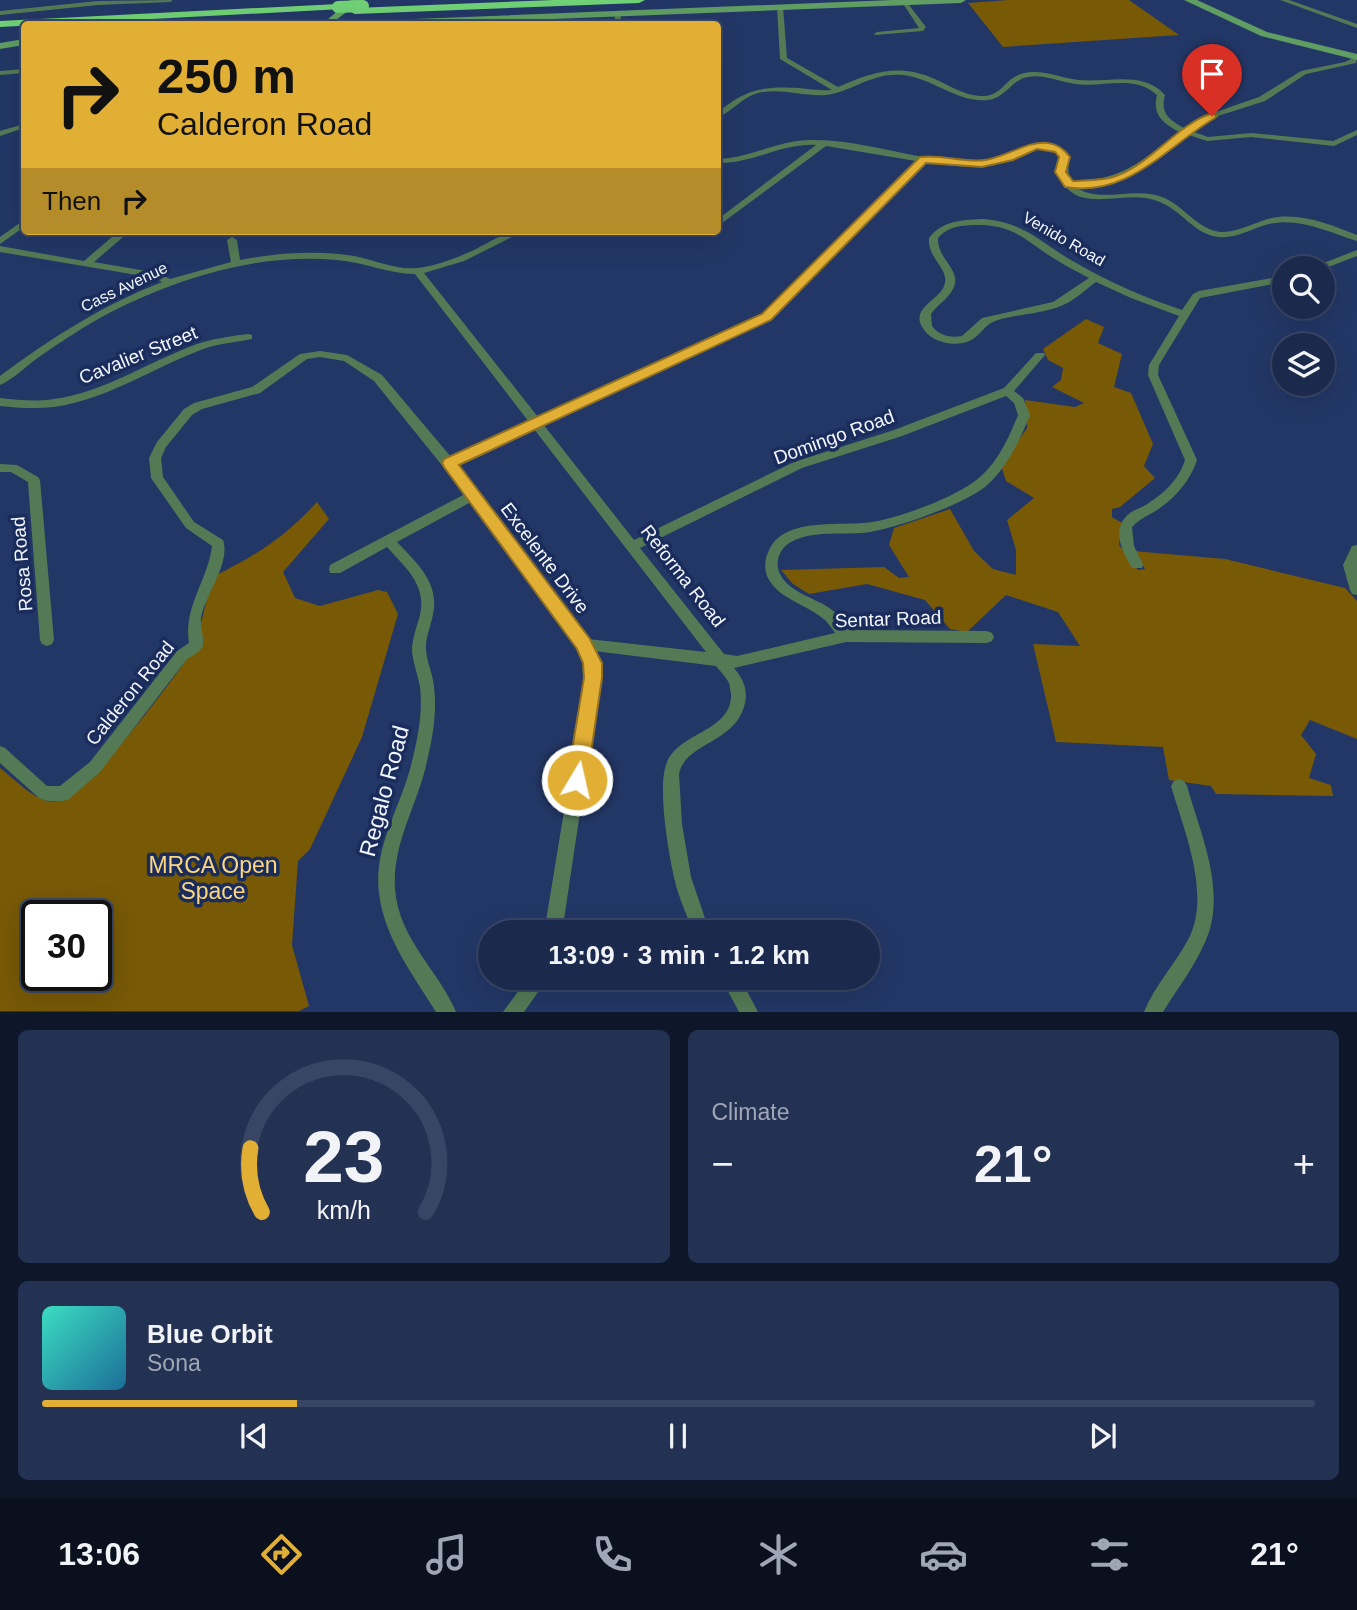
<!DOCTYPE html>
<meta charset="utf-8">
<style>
:root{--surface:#1a294c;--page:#233153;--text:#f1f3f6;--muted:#9fa6b5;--line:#384564;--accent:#e1af34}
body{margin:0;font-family:Arial,sans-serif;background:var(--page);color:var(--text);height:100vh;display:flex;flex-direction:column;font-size:26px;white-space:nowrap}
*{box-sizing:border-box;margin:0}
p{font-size:23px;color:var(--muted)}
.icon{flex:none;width:38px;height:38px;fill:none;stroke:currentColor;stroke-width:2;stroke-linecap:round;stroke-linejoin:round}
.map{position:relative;height:1012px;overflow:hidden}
.drawer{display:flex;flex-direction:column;gap:18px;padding:18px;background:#0e172a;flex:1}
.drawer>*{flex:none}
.guide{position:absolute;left:21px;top:21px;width:700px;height:214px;border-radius:7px;box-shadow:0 7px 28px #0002,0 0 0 2px var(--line);background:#e1af34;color:#111;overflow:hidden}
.fabs{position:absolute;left:1272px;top:256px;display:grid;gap:14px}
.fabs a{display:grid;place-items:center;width:63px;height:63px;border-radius:50%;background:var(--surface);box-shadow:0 7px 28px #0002,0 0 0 2px var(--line);font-size:35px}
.speed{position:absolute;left:21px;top:900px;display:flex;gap:14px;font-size:35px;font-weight:700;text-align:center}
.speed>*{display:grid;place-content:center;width:91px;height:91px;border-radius:50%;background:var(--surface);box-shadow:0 7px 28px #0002,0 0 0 2px var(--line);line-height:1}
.speed .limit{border:4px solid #111;border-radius:10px;background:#fff;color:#111}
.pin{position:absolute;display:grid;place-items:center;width:60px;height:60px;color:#fff;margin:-72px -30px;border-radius:50% 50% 50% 0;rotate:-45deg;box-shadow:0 0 7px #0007}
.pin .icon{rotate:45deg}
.me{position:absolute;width:77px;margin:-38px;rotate:9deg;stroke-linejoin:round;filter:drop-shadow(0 0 5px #0008)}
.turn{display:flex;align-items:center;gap:24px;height:147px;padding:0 21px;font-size:32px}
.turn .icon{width:91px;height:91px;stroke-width:2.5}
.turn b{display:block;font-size:49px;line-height:60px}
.then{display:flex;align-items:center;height:66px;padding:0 21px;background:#0003;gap:14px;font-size:26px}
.big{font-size:52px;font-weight:800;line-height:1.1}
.drawer .widget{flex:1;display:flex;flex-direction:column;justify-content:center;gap:10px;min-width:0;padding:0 24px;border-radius:10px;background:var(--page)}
.drawer .dial{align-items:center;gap:0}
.dial svg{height:182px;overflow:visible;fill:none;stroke:var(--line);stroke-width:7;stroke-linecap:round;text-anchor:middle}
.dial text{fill:var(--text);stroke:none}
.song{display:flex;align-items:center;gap:21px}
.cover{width:84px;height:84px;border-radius:10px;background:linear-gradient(135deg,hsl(170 70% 55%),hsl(200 70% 35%))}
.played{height:7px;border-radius:4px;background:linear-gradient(90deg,var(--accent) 20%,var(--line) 20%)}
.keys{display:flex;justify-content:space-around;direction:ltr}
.heat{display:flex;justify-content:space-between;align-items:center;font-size:38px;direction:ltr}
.drawer .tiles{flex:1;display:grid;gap:18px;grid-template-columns:1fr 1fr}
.widget:last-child{grid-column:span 2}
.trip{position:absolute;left:478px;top:920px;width:402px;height:70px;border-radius:35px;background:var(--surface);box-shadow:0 7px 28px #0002,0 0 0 2px var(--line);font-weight:800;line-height:70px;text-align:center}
.tabs{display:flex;height:112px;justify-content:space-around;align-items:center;background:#0a101e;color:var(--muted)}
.tabs .icon{width:49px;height:49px}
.tabs .current{color:var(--accent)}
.tabs b{font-size:32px;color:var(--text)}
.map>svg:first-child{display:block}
</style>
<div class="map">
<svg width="1357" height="1012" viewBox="0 0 1357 1012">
<rect width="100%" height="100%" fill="#233766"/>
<path fill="#775906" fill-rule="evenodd" d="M1008 0H1129L1179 35 1003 47 968 3Z
M1086 319 1104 327 1098 343 1122 354 1114 387 1131 393 1153 444 1144 466 1155 478 1120 507 1112 509V517L1122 523 1119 545 1138 570 1145 569 1133 551 1225 559 1345 588 1357 601V739L1310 720 1301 735 1316 754 1309 778 1331 785 1333 796 1216 794 1211 786 1169 780 1163 747 1056 742 1033 644 1080 646 1058 612 1006 595 967 632 950 629 925 600 867 584 809 594 793 584 781 570 884 567 899 578 909 577 889 545 894 528 950 509 974 551 993 569 1016 575V550L1007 520 1034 498 1006 481 1001 465 1027 428 1025 400 1075 407 1084 403 1052 387 1061 380 1063 368 1048 360 1043 349Z
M317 502 329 519 283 572 295 598 320 606 378 590 387 592 398 614 362 737 310 849 298 861 292 945 309 1006 299 1011H0V768C16 780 37 804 58 802 82 800 172 682 188 657 202 634 204 601 214 576 256 556 286 536 317 502ZM37 915H96V975H37Z"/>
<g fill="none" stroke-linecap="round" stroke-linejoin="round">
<path fill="#547a55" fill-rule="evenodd" d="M173 0 170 2 98 5 0 15V11L98 1Z
M905 0 926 27 923 31 875 35 874 34 877 32 919 28 902 2Z
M1280 0H1289L1357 24V28Z
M780 5 783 7 787 58 838 87C873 72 898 63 935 79 950 86 964 95 980 96 1002 97 1003 80 1021 74 1041 68 1059 78 1078 80 1107 83 1143 70 1165 95 1160 114 1169 119 1184 128L1213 113 1259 97 1301 71 1345 62 1357 56 1356 63 1306 74 1265 101 1218 116 1191 131 1208 137 1251 133 1333 141 1357 130V135L1334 146 1251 137 1207 141 1186 134C1146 164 1128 184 1075 187 1097 202 1126 190 1150 194 1180 198 1190 224 1215 231 1235 236 1258 219 1278 217 1305 214 1332 225 1357 235V241C1328 232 1300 217 1269 224 1253 228 1236 239 1218 237 1194 234 1181 210 1160 202 1134 191 1107 204 1081 197 1069 193 1059 182 1059 170 1059 166 1061 163 1061 159 1060 152 1049 149 1044 149 1028 148 1013 159 998 163 974 169 948 166 924 162L770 319 543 424 634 540 794 462 894 430 1004 388 1036 353H1044L1045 355 1014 391 1023 398 1030 415C1020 440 1006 470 985 487 962 505 899 527 870 532 845 536 815 529 791 542 780 548 774 562 780 574 789 593 817 598 832 610 839 615 844 623 849 630L987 631 992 633 994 637 992 641 987 643 846 642 734 668C743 679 748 689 745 703 736 744 685 742 679 774L682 824 691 877 710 933H693C689 919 682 906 678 892 670 866 657 790 666 765 677 731 733 733 731 693 730 690 730 685 729 683 726 677 720 671 716 666L594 651 599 663 600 678 562 933H544L586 678 585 663 578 647 471 502 397 542C416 562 440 583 433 614 431 626 425 638 426 650 427 663 433 674 434 687 437 711 433 737 427 761 418 805 392 842 395 889 399 940 438 969 456 1012H436C413 975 384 937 379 893 373 845 402 806 412 761 418 737 423 712 420 687 418 675 413 663 412 651 412 638 417 627 420 615 427 585 405 567 387 547L340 573H330L329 569 330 565 465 494 374 381 344 361 320 357 307 359 260 393 202 409 192 415 166 447 161 458 163 477 194 522 223 540C231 563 205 595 201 618 200 627 204 637 203 645 202 651 192 656 187 659L100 772 69 799C60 803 47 802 39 798L0 763V746L5 748 47 786H60L90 762 177 651 189 643C183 607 208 580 212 546L186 528 151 478 149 458 157 442 184 409 194 403 252 387 300 354 320 351 347 355 382 375 451 457 529 422 415 274C388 274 364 262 337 260 258 253 181 277 111 312 86 325 62 341 39 357 26 366 14 379 0 385V376C51 338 103 305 162 282L155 278 0 252V246L84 261 119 231H130L94 262 158 273 170 279 231 262 227 240 232 237 237 240 240 260C277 253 316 250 354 256 375 260 395 270 417 268 437 266 456 258 474 250 490 242 505 231 524 231L464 261 424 273 538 417 762 315 916 161 826 146 718 226V219L816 145C782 143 752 164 718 163V159C750 158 779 140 811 140 866 139 919 163 974 161 981 161 988 161 995 159 1015 153 1035 138 1056 147 1074 154 1065 168 1071 182 1125 179 1138 163 1179 132 1163 123 1152 115 1157 95 1134 74 1103 88 1075 84 1060 82 1044 74 1028 77 1012 79 1006 98 988 100 957 103 933 78 903 75 875 72 857 88 832 94 810 99 782 87 758 93 742 97 732 112 718 117V112C747 89 762 86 799 88 810 89 821 91 832 90L780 59 777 7ZM1006 396 1014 403 1018 415C1009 438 996 466 975 481 953 498 899 518 872 522 841 527 785 516 769 550 765 558 764 567 767 576 777 598 803 603 821 617 827 621 831 627 835 633L737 656 724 654 640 548 802 468 902 436ZM534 429 706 652 588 639 457 464Z
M617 12 620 14 622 24H616L614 14Z
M24 69V73L0 75V71Z
M24 124V128L0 136V131Z
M981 219C1025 221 1042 245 1078 264 1111 283 1146 298 1182 310L1193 294 1199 291 1284 276V282L1200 298 1159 365 1158 375 1197 460C1191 479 1176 497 1160 508 1150 515 1140 518 1132 527L1134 546 1143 564 1142 568H1132C1122 551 1110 528 1130 513 1136 509 1144 507 1150 502 1165 493 1180 477 1185 460L1148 375 1149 365 1179 316 1131 298 1096 282C1085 290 1074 301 1061 306 1041 314 1018 314 998 320 986 323 983 332 973 339 957 349 929 343 921 325 913 307 939 300 944 286 951 269 927 259 929 238 942 221 961 220 981 219ZM981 225C1013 226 1025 239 1050 256 1062 264 1076 271 1089 278L1053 302 982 318 962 336C950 338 940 336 932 326L931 314C937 305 948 299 953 289 963 270 937 260 938 238 949 225 965 225 981 225Z
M24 220V227L0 244V237Z
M1357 250V256L1323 269 1311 268Z
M248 334 252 335V339C238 342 223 343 209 347 157 365 110 399 54 407 36 409 18 408 0 406V398C18 400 36 402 54 399 106 392 151 360 200 343 216 338 232 336 248 334Z
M0 464 17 465 38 477 40 480 54 640 52 644 47 646 42 644 40 640 28 482 11 472H0Z
M1357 545V595L1352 594 1350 590 1343 565 1352 546Z
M1179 779 1184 781 1187 786C1200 832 1224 885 1209 932 1199 961 1179 986 1163 1012H1144C1155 985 1176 963 1189 938 1211 894 1184 830 1171 786L1174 781Z
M528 978H548L524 1012H503Z
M721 978H740L758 1012H739Z"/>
<path fill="#609d63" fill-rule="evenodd" d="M351 0H362L331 24H322Z
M892 0H966L961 3 422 24H358L363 21Z
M1184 0H1197L1267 32 1357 54V60L1261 36Z
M24 39V45L0 49V43Z"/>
<path fill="#70d075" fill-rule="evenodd" d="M553 0H645L639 3 355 14 349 11 355 8Z
M338 4 344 7 342 9 0 27V21Z"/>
<path stroke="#70d075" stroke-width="12" d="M338 7 363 6"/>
</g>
<path fill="#e1af34" stroke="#927222" stroke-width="2" d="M1212 113 1217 116 1215 118C1166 147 1128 198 1065 187L1055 172 1059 157 1055 152 1037 149 1013 160 982 167 926 163 771 320 459 465 590 639 602 663V678L587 780 584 786 577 789 570 786 567 780 584 678 583 663 577 649 444 467 442 463 444 459 762 314 920 157C941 154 964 163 985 160 1006 157 1029 140 1048 143 1058 144 1064 149 1070 157L1066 172 1073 181C1087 180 1103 181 1116 176 1152 163 1175 126 1212 113Z"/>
<g text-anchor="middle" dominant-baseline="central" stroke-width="7" stroke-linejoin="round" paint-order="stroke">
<g font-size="16" fill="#f2f5fb" stroke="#192c5b">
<text transform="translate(1064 239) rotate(30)">Venido Road</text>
<text transform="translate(124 287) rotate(-26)">Cass Avenue</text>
</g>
<g font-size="19" fill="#f2f5fb" stroke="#192c5b">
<text transform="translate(138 355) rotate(-22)">Cavalier Street</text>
<text transform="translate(834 437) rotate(-20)">Domingo Road</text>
<text transform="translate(545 558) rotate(53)">Excelente Drive</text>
<text transform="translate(22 564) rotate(-95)">Rosa Road</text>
<text transform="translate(683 576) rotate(52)">Reforma Road</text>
<text transform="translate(888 619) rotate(-2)">Sentar Road</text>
<text transform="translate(130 693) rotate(-51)">Calderon Road</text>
</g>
<g font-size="23" fill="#f2f5fb" stroke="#192c5b">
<text transform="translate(384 791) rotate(-75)">Regalo Road</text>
</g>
<g font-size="23" fill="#fdd681" stroke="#192c5b">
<text x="213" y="865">MRCA Open<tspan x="213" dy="26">Space</tspan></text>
</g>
</g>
</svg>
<div class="fabs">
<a><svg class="icon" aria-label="search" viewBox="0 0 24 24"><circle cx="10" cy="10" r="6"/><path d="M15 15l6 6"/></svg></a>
<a><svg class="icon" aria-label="layers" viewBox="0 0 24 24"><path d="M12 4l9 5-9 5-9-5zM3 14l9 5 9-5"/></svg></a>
</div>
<div class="speed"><div class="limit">30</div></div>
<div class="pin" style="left:1212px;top:116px;background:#d93025"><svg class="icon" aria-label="arrive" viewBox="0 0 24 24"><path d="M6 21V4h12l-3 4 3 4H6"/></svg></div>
<svg class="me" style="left:577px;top:780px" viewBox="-20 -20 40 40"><circle r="17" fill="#e1af34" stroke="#fff" stroke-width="3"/><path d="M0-11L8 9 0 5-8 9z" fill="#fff"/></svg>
<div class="trip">13:09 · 3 min · 1.2 km</div>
<div class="guide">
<div class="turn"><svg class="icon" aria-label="right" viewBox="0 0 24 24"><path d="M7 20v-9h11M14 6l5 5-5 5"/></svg><div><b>250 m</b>Calderon Road</div></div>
<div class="then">Then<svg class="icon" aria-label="right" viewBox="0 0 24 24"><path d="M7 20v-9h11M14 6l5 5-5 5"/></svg></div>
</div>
</div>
<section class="drawer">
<div class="tiles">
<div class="widget dial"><svg viewBox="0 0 100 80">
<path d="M14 69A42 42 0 1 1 86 69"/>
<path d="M14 69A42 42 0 0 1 9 41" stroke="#e1af34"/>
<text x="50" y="56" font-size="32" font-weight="700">23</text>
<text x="50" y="72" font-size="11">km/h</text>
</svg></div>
<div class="widget"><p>Climate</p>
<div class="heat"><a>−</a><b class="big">21°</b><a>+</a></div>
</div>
<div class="widget">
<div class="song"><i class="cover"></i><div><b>Blue Orbit</b><p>Sona</p></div></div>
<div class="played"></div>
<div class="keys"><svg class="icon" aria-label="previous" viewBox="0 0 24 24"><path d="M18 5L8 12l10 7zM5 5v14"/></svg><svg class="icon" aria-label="pause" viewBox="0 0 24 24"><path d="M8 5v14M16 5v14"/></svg><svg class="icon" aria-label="next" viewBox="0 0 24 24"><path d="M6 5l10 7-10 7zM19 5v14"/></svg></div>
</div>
</div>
</section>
<nav class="tabs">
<b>13:06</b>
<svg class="icon current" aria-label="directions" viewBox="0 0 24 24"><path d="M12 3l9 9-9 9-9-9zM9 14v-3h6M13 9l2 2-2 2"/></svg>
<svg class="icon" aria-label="music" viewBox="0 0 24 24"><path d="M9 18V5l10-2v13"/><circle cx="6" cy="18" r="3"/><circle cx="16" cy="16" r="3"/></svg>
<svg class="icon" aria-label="phone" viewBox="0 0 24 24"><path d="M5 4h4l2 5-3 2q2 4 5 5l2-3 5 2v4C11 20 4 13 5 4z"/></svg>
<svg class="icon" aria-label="climate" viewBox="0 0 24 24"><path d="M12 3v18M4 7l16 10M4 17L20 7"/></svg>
<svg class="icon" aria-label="car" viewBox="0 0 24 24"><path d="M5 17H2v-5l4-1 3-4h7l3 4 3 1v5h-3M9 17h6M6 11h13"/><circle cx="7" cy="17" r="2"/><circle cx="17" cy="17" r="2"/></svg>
<svg class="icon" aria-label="filters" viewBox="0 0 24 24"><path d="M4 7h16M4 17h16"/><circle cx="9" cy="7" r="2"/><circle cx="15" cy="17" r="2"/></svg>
<b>21°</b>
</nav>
